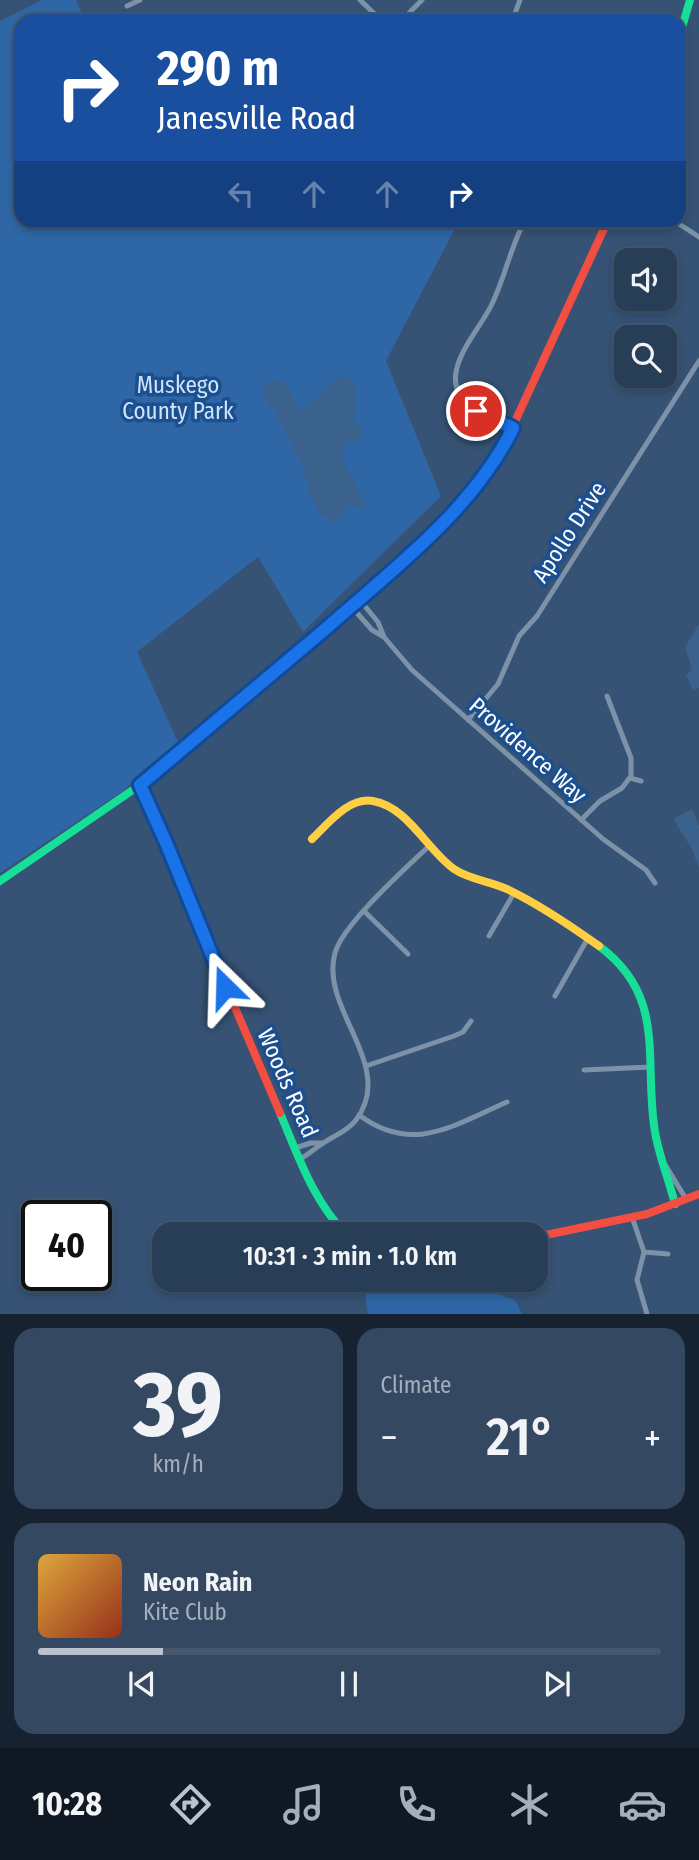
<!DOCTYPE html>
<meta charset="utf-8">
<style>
:root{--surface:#283e57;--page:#344961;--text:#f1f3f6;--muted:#a5aeba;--line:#44576d;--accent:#b9c2ce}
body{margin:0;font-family:"Fira Sans Condensed",sans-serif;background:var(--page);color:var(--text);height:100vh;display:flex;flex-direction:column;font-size:26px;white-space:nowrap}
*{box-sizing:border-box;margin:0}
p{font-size:23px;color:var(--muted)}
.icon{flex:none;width:38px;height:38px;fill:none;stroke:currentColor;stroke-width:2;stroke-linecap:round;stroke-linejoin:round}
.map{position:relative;height:1314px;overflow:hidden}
.details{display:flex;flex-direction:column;gap:14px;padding:14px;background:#162230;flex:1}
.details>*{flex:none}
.banner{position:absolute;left:14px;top:14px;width:672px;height:214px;border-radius:21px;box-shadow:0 4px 10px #0003,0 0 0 2px var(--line);background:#1a4fa0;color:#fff;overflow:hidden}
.tools{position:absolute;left:614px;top:248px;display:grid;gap:14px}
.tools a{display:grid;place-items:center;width:63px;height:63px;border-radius:14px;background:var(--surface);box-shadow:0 4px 10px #0003,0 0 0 2px var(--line);font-size:35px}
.speed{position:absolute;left:21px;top:1200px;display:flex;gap:14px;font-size:35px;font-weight:700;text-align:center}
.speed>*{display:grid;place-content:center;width:91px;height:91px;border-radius:50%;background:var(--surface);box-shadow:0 4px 10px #0003,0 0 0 2px var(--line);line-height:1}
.speed .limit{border:4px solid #111;border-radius:10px;background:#fff;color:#111}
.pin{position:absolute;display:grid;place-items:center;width:60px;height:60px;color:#fff;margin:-30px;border:4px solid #fff;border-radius:50%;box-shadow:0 2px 7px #0007}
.me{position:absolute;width:77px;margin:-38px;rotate:338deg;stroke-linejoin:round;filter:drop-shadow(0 0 5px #0008)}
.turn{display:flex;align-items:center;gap:24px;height:147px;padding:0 28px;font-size:32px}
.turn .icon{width:91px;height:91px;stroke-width:2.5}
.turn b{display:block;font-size:49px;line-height:60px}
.lanes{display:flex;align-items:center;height:66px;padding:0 28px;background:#0003;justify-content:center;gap:35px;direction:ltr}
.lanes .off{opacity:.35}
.big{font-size:52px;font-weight:600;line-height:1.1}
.details .card{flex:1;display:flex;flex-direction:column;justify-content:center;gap:10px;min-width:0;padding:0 24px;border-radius:21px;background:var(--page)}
.details .dial{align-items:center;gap:0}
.dial b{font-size:91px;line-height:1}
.song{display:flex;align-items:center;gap:21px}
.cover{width:84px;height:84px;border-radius:10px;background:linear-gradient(135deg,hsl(40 70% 55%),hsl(10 70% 35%))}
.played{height:7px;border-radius:4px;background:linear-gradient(90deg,var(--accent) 20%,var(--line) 20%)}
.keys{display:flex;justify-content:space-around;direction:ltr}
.heat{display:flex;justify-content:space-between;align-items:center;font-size:38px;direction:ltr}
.details .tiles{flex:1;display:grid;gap:14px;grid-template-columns:1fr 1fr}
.card:last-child{grid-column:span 2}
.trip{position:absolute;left:152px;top:1222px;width:396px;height:70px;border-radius:21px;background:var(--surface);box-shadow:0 4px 10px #0003,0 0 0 2px var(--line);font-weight:600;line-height:70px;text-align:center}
.tabs{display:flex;height:112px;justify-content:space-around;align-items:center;background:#101923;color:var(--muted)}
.tabs .icon{width:49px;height:49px}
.tabs .selected{color:var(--accent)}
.tabs b{font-size:32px;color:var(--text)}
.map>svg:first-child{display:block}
</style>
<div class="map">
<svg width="699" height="1314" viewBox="0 0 699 1314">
<rect width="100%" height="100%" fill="#365274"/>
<path fill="#2f66a5" d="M42 0H76L86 21H21V220L459 221 386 361 441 496 303 632 258 557 137 652 178 742 123 791 0 873V21Z
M363 1279H496L493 1291 516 1301 522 1314H368Z"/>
<path fill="#3b618d" d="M345 376C361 388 356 405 353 422L360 426 363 434 357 441H349C332 459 349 469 356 485 359 493 359 499 365 505V508L350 506 335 522 321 515 315 505 309 490 304 470 274 410 264 398 265 384C288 370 292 396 300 413L336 379Z
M699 624V688L693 690 686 675 692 670 685 647Z
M692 809 699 826V868L692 849 673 819Z"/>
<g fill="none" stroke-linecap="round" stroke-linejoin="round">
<path stroke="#7d92a8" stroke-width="5" d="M360 0 382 21
M127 6 140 0
M401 21 422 0
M512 21 520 0
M673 220 699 237
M513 428C501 421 486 417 474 409 430 380 476 336 491 306 505 278 510 248 525 220
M359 599 378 622 384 637 412 670 603 839 646 870 655 883
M351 606 372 630 384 637
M468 720 498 684 519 636 537 616 699 361
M630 778 641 781
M581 820 600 801 622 788 631 776V758L607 696
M364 911 408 954
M489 936 514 893
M555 996 588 938
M366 1066 454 1036 463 1032 471 1021
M584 1070 651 1067
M359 1115C413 1155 454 1125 507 1102
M295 1148 311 1143H323
M300 1159C308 1155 314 1149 322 1144 334 1135 347 1132 356 1120 397 1066 319 1009 335 953 343 924 405 869 429 846
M666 1166 686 1199
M632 1217 644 1252 637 1280 647 1314
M644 1252 668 1254"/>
<path stroke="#16e098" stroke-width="8" d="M679 38 690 0
M0 881 140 785 340 616 442 521
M599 946C668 997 643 1060 655 1132 659 1156 669 1180 675 1204
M280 1113C298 1155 313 1201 346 1234"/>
<path stroke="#ffcf43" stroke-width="8" d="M312 839C328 824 348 797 373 801 408 807 427 850 454 869 470 880 491 881 509 890 540 905 571 926 599 946"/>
<path stroke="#f24e42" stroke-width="8" d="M442 521 470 495 506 441 608 220
M140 785 280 1113
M536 1237 647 1214 699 1194"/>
</g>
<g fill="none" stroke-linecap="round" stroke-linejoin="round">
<g stroke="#114b97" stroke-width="18">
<path id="route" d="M225 987 167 845 140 785C201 734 262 683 323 631 391 571 473 510 513 428L476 411"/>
</g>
<use href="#route" stroke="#1a73e8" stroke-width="12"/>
</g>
<g text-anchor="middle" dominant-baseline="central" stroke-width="7" stroke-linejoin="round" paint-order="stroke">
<g font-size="23" fill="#cfe3fa" stroke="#1b4f8f">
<text x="178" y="385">Muskego<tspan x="178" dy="26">County Park</tspan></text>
</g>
<g font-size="23" fill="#fff" stroke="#1b4f8f">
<text transform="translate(569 532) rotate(-57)">Apollo Drive</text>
<text transform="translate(528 750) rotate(41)">Providence Way</text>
<text transform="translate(288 1083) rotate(66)">Woods Road</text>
</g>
</g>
</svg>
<div class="tools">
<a><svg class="icon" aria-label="sound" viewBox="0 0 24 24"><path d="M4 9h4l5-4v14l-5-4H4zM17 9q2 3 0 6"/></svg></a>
<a><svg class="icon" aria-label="search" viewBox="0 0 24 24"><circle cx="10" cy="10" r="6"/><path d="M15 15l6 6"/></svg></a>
</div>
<div class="speed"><div class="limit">40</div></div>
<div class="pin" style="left:476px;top:411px;background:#d93025"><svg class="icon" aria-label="arrive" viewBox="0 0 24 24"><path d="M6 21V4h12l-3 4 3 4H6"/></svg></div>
<svg class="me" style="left:225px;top:987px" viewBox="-20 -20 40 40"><path d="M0-17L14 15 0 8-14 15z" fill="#1a73e8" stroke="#fff" stroke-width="4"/></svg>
<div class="trip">10:31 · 3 min · 1.0 km</div>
<div class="banner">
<div class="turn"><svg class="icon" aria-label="right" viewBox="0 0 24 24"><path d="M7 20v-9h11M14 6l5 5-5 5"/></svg><div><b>290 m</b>Janesville Road</div></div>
<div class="lanes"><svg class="icon off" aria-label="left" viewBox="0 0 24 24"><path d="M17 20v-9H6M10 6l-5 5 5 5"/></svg><svg class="icon off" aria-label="ahead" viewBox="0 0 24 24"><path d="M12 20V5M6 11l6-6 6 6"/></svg><svg class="icon off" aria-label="ahead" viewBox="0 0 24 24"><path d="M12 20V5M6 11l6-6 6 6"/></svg><svg class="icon" aria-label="right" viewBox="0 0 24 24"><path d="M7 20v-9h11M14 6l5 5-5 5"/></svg></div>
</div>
</div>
<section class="details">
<div class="tiles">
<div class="card dial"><b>39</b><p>km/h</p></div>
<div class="card"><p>Climate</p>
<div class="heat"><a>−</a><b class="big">21°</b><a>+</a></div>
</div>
<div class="card">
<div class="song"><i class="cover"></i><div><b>Neon Rain</b><p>Kite Club</p></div></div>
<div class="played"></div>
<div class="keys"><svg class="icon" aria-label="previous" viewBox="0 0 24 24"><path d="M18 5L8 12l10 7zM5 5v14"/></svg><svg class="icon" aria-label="pause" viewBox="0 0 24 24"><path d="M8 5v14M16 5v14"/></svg><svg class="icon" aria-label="next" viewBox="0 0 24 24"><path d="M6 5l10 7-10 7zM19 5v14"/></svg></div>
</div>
</div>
</section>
<nav class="tabs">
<b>10:28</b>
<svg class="icon selected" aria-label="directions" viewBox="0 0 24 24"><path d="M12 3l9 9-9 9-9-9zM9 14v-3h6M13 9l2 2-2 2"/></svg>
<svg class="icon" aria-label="music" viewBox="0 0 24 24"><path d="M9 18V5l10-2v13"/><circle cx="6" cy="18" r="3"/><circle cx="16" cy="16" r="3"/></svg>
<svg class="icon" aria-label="phone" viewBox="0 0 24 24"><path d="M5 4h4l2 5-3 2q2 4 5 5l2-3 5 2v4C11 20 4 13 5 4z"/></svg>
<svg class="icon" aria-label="climate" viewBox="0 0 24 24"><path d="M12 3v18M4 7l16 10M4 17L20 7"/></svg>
<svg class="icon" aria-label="car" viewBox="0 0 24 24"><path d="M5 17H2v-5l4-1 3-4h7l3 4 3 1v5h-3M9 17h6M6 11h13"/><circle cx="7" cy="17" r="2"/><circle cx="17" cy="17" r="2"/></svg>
</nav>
